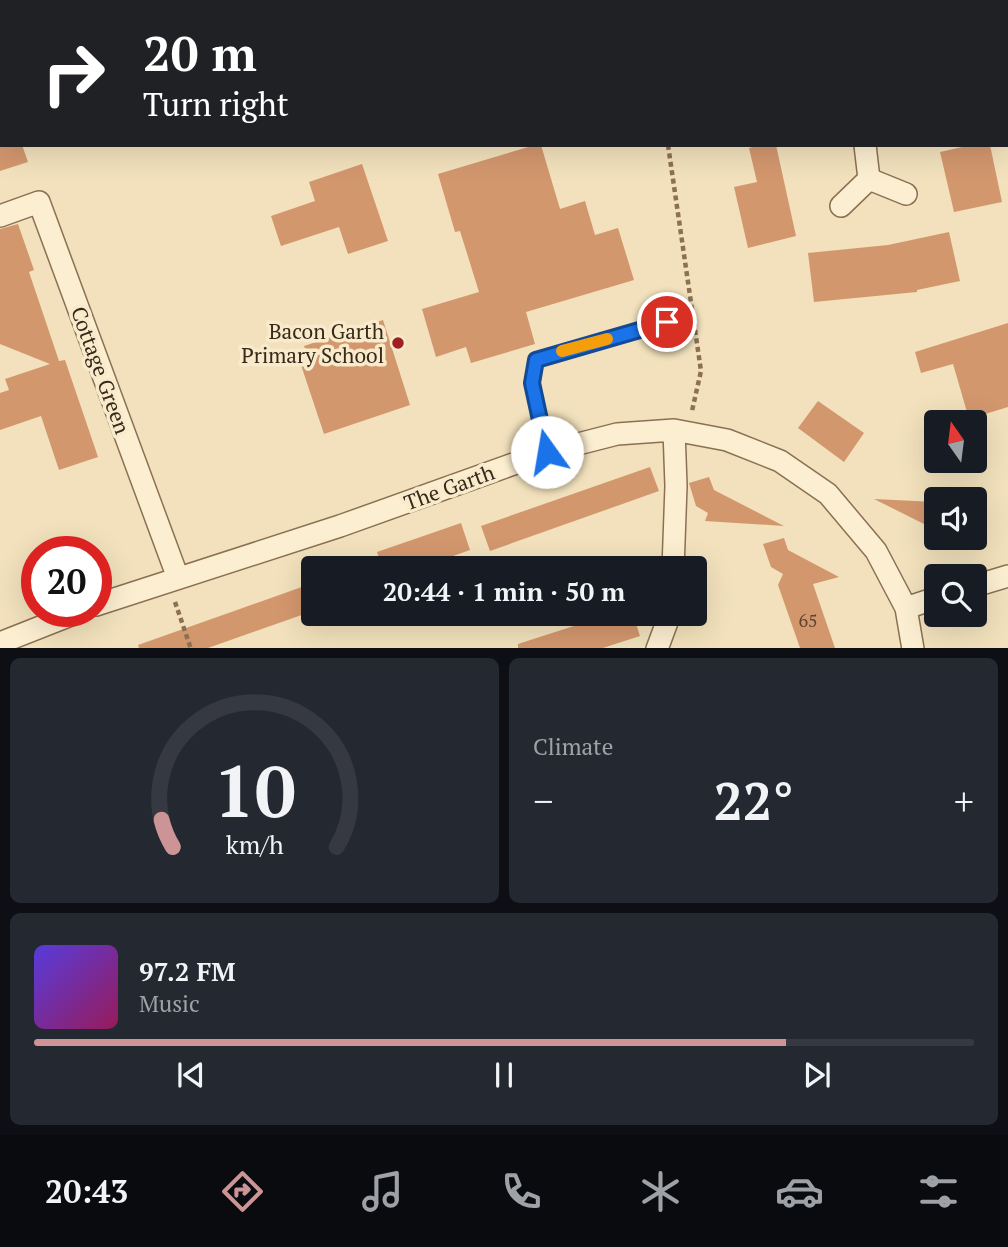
<!DOCTYPE html>
<meta charset="utf-8">
<style>
:root{--surface:#171b24;--page:#242831;--text:#f1f3f6;--muted:#9ea1a6;--line:#363941;--accent:#cc9497}
body{margin:0;font-family:"PT Serif",serif;background:var(--page);color:var(--text);height:100vh;display:flex;flex-direction:column;font-size:26px;white-space:nowrap}
*{box-sizing:border-box;margin:0}
p{font-size:23px;color:var(--muted)}
.icon{flex:none;width:38px;height:38px;fill:none;stroke:currentColor;stroke-width:2;stroke-linecap:round;stroke-linejoin:round}
.map{position:relative;height:648px;overflow:hidden}
.side{display:flex;flex-direction:column;gap:10px;padding:10px;background:#0d0f14;flex:1}
.side>*{flex:none}
.hud{position:absolute;left:0px;top:0px;width:1008px;height:147px;box-shadow:0 7px 28px #0002;background:#202124;color:#fff;overflow:hidden}
.needle{width:46px;rotate:346deg}
.tools{position:absolute;left:924px;top:410px;display:grid;gap:14px}
.tools a{display:grid;place-items:center;width:63px;height:63px;border-radius:7px;background:var(--surface);box-shadow:0 7px 28px #0002;font-size:35px}
.speed{position:absolute;left:21px;top:536px;display:flex;gap:14px;font-size:35px;font-weight:700;text-align:center}
.speed>*{display:grid;place-content:center;width:91px;height:91px;border-radius:50%;background:var(--surface);box-shadow:0 7px 28px #0002;line-height:1}
.speed .limit{border:10px solid #d22;background:#fff;color:#111}
.pin{position:absolute;display:grid;place-items:center;width:60px;height:60px;color:#fff;margin:-30px;border:4px solid #fff;border-radius:50%;box-shadow:0 2px 7px #0007}
.me{position:absolute;width:77px;margin:-38px;rotate:347deg;stroke-linejoin:round;filter:drop-shadow(0 0 5px #0008)}
.turn{display:flex;align-items:center;gap:24px;height:147px;padding:0 28px;font-size:32px}
.turn .icon{width:91px;height:91px;stroke-width:2.5}
.turn b{display:block;font-size:49px;line-height:60px}
.big{font-size:52px;font-weight:700;line-height:1.1}
.side .card{flex:1;display:flex;flex-direction:column;justify-content:center;gap:10px;min-width:0;padding:0 24px;border-radius:10px;background:var(--page)}
.side .dial{align-items:center;gap:0}
.dial svg{height:182px;overflow:visible;fill:none;stroke:var(--line);stroke-width:7;stroke-linecap:round;text-anchor:middle}
.dial text{fill:var(--text);stroke:none}
.song{display:flex;align-items:center;gap:21px}
.cover{width:84px;height:84px;border-radius:10px;background:linear-gradient(135deg,hsl(250 70% 55%),hsl(330 70% 35%))}
.played{height:7px;border-radius:4px;background:linear-gradient(90deg,var(--accent) 80%,var(--line) 80%)}
.keys{display:flex;justify-content:space-around;direction:ltr}
.heat{display:flex;justify-content:space-between;align-items:center;font-size:38px;direction:ltr}
.side .tiles{flex:1;display:grid;gap:10px;grid-template-columns:1fr 1fr}
.card:last-child{grid-column:span 2}
.trip{position:absolute;left:301px;top:556px;width:406px;height:70px;border-radius:7px;background:var(--surface);box-shadow:0 7px 28px #0002;font-weight:700;line-height:70px;text-align:center}
.dock{display:flex;height:112px;justify-content:space-around;align-items:center;background:#090b0e;color:var(--muted)}
.dock .icon{width:49px;height:49px}
.dock .active{color:var(--accent)}
.dock b{font-size:32px;color:var(--text)}
.map>svg:first-child{display:block}
</style>
<div class="map">
<svg width="1008" height="649" viewBox="0 0 1008 649">
<rect width="100%" height="100%" fill="#f2e1bc"/>
<path fill="#d3976e" d="M0 145H22L28 162 0 171Z
M535 145H541L560 209 585 201 595 235 618 228 634 280 526 312 535 344 471 363 466 347 436 357 422 309 479 292 460 231 455 232 438 174Z
M760 145H776L796 236 748 248 734 187 757 182 749 148Z
M971 145H990L1002 202 954 212 940 152Z
M362 164 388 241 348 254 339 227 281 246 271 216 315 201 309 182Z
M18 224 34 270 29 272 59 361 65 360 98 457 59 470 41 416 0 430V393L9 390 5 379 50 364 0 344V229Z
M949 232 960 281 917 290V292L814 302 808 253 888 245Z
M383 320 410 405 324 434 301 365 310 362 304 346Z
M1008 323V407L969 419 953 364 921 373 915 352Z
M818 401 864 433 844 462 798 428Z
M650 467 659 491 490 551 481 526Z
M709 477 714 490 784 526 705 521 708 513 696 506 689 483Z
M874 499 936 502V530Z
M461 523 470 550 416 569H383L377 552Z
M784 538 788 550 839 577 813 584 835 648H800L778 585 783 574 771 567 763 544Z
M313 583V611L208 648H139L138 645Z
M611 614H633L640 636 603 648H518V644Z"/>
<g fill="none" stroke-linecap="round" stroke-linejoin="round">
<g stroke="#8b7054" stroke-width="14">
<path id="service" d="M547 452 532 383 536 360 667 322"/>
</g>
<g stroke="#8b7054" stroke-width="24">
<path id="minor" d="M843 0V2
M865 145 869 179
M841 206 869 179 906 194
M0 216 39 202 178 578
M673 569 676 486 674 430
M975 586 1008 576
M96 605 340 526 547 452 617 434 674 430 727 440 780 461 828 494 876 551 906 608 913 649
M906 608 936 598
M0 643 81 611
M657 649 670 614"/>
</g>
<path stroke="#8b7054" stroke-width="4.5" stroke-dasharray="5 3.5" stroke-linecap="butt" d="M643 0V2
M668 145 701 371 692 411
M175 602 191 649"/>
<use href="#service" stroke="#fceed0" stroke-width="10"/>
<use href="#minor" stroke="#fceed0" stroke-width="21"/>
</g>
<g fill="none" stroke-linecap="round" stroke-linejoin="round">
<g stroke="#114b97" stroke-width="18">
<path id="route" d="M547 452 532 383 536 360 667 322"/>
</g>
<use href="#route" stroke="#1a73e8" stroke-width="12"/>
<path stroke="#f59e0b" stroke-width="12" d="M562 351 607 339"/>
</g>
<circle fill="#9f1f22" stroke="#f8ebcc" stroke-width="2.5" cx="398" cy="343" r="7"/>
<g text-anchor="middle" dominant-baseline="central" stroke-width="7" stroke-linejoin="round" paint-order="stroke">
<g font-size="18" fill="#5f442f">
<text x="808" y="620">65</text>
</g>
<g font-size="21" fill="#38281a" stroke="#f8ebcc" text-anchor="end">
<text x="384" y="331">Bacon Garth<tspan x="384" dy="24">Primary School</tspan></text>
</g>
<g font-size="21" fill="#38281a" stroke="#f8ebcc">
<text transform="translate(101 370) rotate(70)">Cottage Green</text>
<text transform="translate(449 487) rotate(-20)">The Garth</text>
</g>
</g>
</svg>
<div class="tools">
<a><svg class="needle" viewBox="-14 -14 28 28"><path d="M0-13l5 13h-10z" fill="#e53935"/><path d="M0 13l5-13h-10z" fill="#9ea1a6"/></svg></a>
<a><svg class="icon" aria-label="sound" viewBox="0 0 24 24"><path d="M4 9h4l5-4v14l-5-4H4zM17 9q2 3 0 6"/></svg></a>
<a><svg class="icon" aria-label="search" viewBox="0 0 24 24"><circle cx="10" cy="10" r="6"/><path d="M15 15l6 6"/></svg></a>
</div>
<div class="speed"><div class="limit">20</div></div>
<div class="pin" style="left:667px;top:322px;background:#d93025"><svg class="icon" aria-label="arrive" viewBox="0 0 24 24"><path d="M6 21V4h12l-3 4 3 4H6"/></svg></div>
<svg class="me" style="left:547px;top:452px" viewBox="-20 -20 40 40"><circle r="19" fill="#fff"/><path d="M0-13L10 11 0 6-10 11z" fill="#1a73e8"/></svg>
<div class="trip">20:44 · 1 min · 50 m</div>
<div class="hud">
<div class="turn"><svg class="icon" aria-label="right" viewBox="0 0 24 24"><path d="M7 20v-9h11M14 6l5 5-5 5"/></svg><div><b>20 m</b>Turn right</div></div>
</div>
</div>
<section class="side">
<div class="tiles">
<div class="card dial"><svg viewBox="0 0 100 80">
<path d="M14 69A42 42 0 1 1 86 69"/>
<path d="M14 69A42 42 0 0 1 9 57" stroke="#cc9497"/>
<text x="50" y="56" font-size="32" font-weight="700">10</text>
<text x="50" y="72" font-size="11">km/h</text>
</svg></div>
<div class="card"><p>Climate</p>
<div class="heat"><a>−</a><b class="big">22°</b><a>+</a></div>
</div>
<div class="card">
<div class="song"><i class="cover"></i><div><b>97.2 FM</b><p>Music</p></div></div>
<div class="played"></div>
<div class="keys"><svg class="icon" aria-label="previous" viewBox="0 0 24 24"><path d="M18 5L8 12l10 7zM5 5v14"/></svg><svg class="icon" aria-label="pause" viewBox="0 0 24 24"><path d="M8 5v14M16 5v14"/></svg><svg class="icon" aria-label="next" viewBox="0 0 24 24"><path d="M6 5l10 7-10 7zM19 5v14"/></svg></div>
</div>
</div>
</section>
<nav class="dock">
<b>20:43</b>
<svg class="icon active" aria-label="directions" viewBox="0 0 24 24"><path d="M12 3l9 9-9 9-9-9zM9 14v-3h6M13 9l2 2-2 2"/></svg>
<svg class="icon" aria-label="music" viewBox="0 0 24 24"><path d="M9 18V5l10-2v13"/><circle cx="6" cy="18" r="3"/><circle cx="16" cy="16" r="3"/></svg>
<svg class="icon" aria-label="phone" viewBox="0 0 24 24"><path d="M5 4h4l2 5-3 2q2 4 5 5l2-3 5 2v4C11 20 4 13 5 4z"/></svg>
<svg class="icon" aria-label="climate" viewBox="0 0 24 24"><path d="M12 3v18M4 7l16 10M4 17L20 7"/></svg>
<svg class="icon" aria-label="car" viewBox="0 0 24 24"><path d="M5 17H2v-5l4-1 3-4h7l3 4 3 1v5h-3M9 17h6M6 11h13"/><circle cx="7" cy="17" r="2"/><circle cx="17" cy="17" r="2"/></svg>
<svg class="icon" aria-label="filters" viewBox="0 0 24 24"><path d="M4 7h16M4 17h16"/><circle cx="9" cy="7" r="2"/><circle cx="15" cy="17" r="2"/></svg>
</nav>
